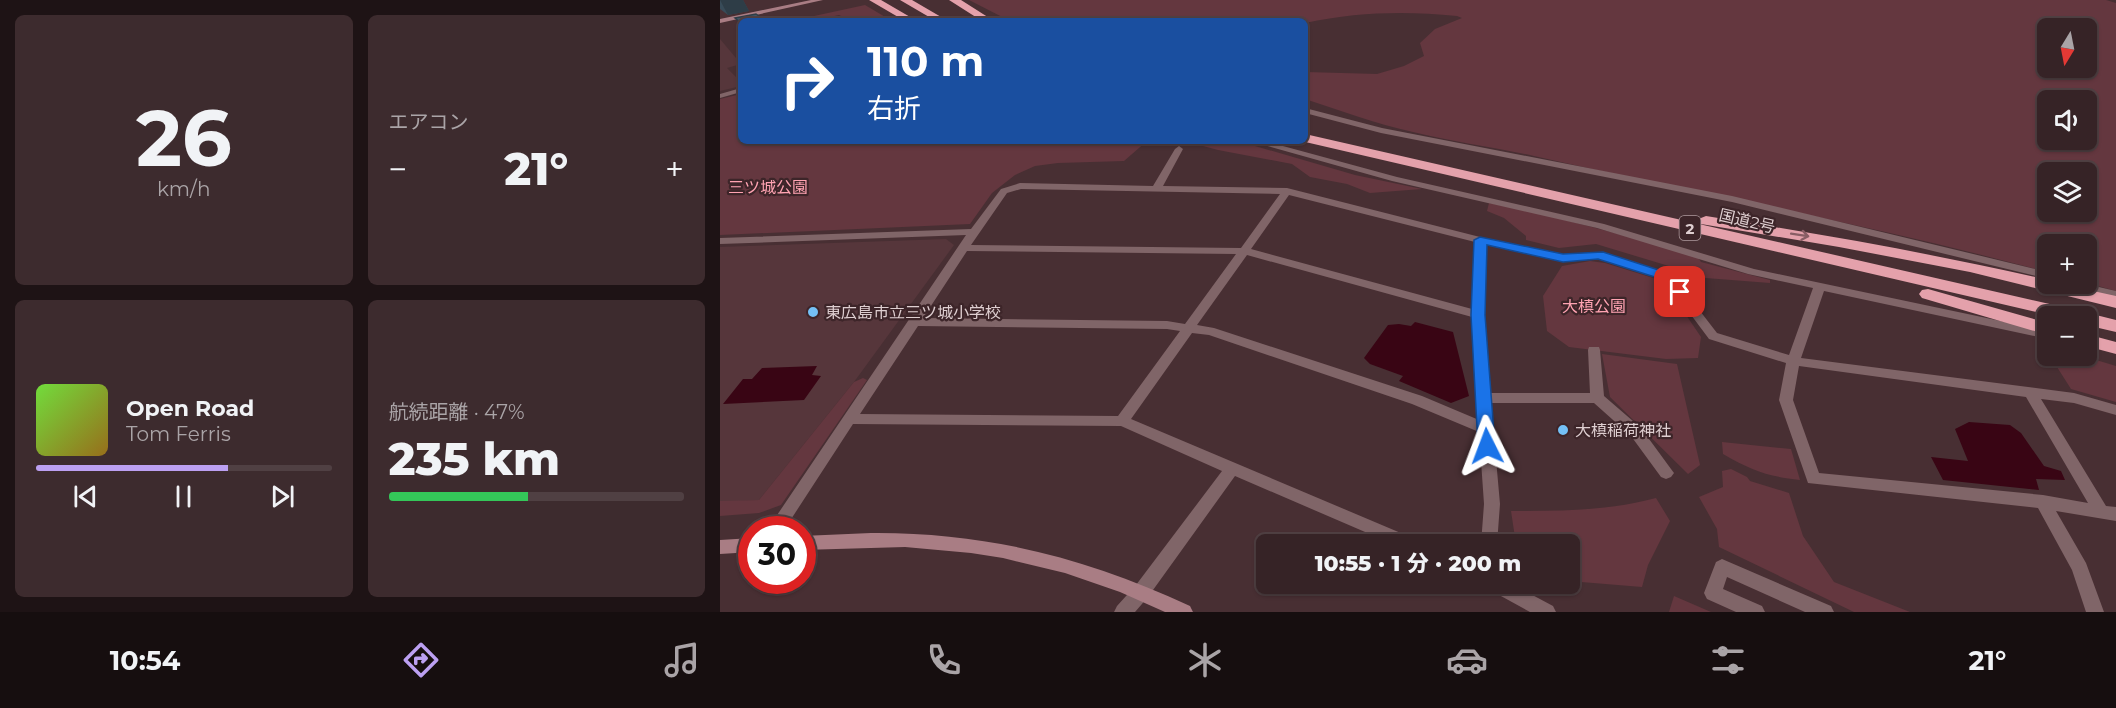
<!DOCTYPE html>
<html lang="ja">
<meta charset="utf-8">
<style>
:root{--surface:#362326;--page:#3d2b2e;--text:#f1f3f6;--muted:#aaa4a7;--line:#504043;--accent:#bca0f2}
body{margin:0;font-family:Montserrat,"Noto Sans JP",sans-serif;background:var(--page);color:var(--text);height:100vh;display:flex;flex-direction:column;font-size:22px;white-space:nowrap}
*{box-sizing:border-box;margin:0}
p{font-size:20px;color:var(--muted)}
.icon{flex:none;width:33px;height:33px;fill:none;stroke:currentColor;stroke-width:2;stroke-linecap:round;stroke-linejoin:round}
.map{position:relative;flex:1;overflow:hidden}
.side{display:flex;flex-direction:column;gap:15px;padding:15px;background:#1e1315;width:720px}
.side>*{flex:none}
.top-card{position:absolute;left:18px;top:18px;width:570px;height:126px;border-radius:9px;box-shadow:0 2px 4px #0004,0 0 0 2px var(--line);background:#1a4fa0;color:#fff;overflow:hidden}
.needle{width:39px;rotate:190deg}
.buttons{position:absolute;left:1317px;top:18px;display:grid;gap:12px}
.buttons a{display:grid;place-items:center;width:60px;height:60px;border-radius:9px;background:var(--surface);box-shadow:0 2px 4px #0004,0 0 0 2px var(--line);font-size:30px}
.speed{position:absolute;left:18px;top:516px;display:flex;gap:12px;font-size:30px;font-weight:700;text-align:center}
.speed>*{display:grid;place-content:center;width:78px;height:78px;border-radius:50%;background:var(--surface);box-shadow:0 2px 4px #0004,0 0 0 2px var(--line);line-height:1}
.speed .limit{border:9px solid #d22;background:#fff;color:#111}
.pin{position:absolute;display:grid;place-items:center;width:51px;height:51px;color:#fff;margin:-26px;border-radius:12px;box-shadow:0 3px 9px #0006}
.me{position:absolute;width:66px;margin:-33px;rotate:357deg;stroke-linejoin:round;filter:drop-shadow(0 0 4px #0008)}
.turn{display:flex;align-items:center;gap:21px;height:126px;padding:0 30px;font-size:27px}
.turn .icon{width:78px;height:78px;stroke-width:2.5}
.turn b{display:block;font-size:42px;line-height:51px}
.big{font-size:45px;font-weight:800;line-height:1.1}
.side .tile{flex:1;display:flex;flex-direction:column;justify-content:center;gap:9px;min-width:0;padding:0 21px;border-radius:9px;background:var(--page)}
.side .dial{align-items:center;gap:0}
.dial b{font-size:78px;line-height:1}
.song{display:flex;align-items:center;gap:18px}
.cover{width:72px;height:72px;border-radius:9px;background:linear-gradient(135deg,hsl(100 70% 55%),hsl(40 70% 35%))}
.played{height:6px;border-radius:3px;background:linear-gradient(90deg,var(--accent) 65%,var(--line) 65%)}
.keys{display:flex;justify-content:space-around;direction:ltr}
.heat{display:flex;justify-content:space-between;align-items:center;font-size:33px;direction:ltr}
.charge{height:9px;border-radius:4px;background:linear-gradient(90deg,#34c759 47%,var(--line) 0)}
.side .tiles{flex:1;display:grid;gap:15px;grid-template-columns:repeat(2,1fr)}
.trip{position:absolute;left:536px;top:534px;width:324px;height:60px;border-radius:9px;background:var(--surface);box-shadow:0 2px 4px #0004,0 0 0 2px var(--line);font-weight:800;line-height:60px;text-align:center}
.dock{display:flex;height:96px;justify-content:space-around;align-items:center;background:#160e0f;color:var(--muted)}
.dock .icon{width:42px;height:42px}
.dock .active{color:var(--accent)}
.dock b{font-size:27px;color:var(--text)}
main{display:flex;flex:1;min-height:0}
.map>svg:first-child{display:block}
</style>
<main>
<section class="side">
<div class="tiles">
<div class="tile dial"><b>26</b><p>km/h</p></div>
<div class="tile"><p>エアコン</p>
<div class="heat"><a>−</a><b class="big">21°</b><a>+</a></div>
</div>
<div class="tile">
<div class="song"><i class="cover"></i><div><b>Open Road</b><p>Tom Ferris</p></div></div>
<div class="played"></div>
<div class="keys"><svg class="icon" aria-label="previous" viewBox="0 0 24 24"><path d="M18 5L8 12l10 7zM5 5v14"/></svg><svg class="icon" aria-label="pause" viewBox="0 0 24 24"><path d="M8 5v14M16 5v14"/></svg><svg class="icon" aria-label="next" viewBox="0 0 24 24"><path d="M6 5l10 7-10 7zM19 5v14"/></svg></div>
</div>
<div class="tile"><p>航続距離 · 47%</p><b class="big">235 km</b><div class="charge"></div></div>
</div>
</section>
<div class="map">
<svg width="1396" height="612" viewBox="0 0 1396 612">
<rect width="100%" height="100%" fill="#482f33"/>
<path fill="#56363b" d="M0 39 21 64 7 68 21 82V86L0 91Z
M226 239 234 245 134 382 39 500 0 502V247Z"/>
<path fill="#64373f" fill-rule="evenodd" d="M249 0H1386L1396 3V291L1367 283 1366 244H1328L1327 272C1158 226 985 195 814 156 774 147 733 142 693 132 657 124 621 111 585 99V72L657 74 684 66 704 56 700 43 715 29 742 18 737 16C684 11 638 12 585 23V21H290ZM1328 28H1366V68H1328ZM1328 100H1366V140H1328ZM1328 172H1366V212H1328Z
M145 5 172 21H132L119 15 92 21H71Z
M21 94V141H427L404 161 338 163 315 166 295 175 272 193 250 224 0 235V99Z
M464 141H518L635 175 702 189 650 193 627 184 590 177 572 164 498 150Z
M769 203C839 217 908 236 977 256L981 262 1050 280V283L960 276 962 270 876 244 839 248 806 240V236L784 218 767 211Z
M870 261 885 263 943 281 981 337 978 358 946 359 849 347 827 331 823 296 842 266Z
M882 354 957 364 980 465 968 474 890 397Z
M1330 356H1363L1396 366V402L1351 389Z
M143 378 147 380 61 505 39 513 0 516V501L39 500 134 382Z
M1002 442 1071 449 1080 480C1046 476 1033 471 1003 454Z
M1011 469 1027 477 1030 481 1069 493 1083 536 1114 582 1190 612H1134L999 547 997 529 979 497 1003 487 1002 471Z
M936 498 950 521 928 565 922 587 849 581V544H796L791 511C841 511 888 511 936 498Z
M954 596 991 612H949Z"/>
<path fill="#390514" d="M695 322 733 332 749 396 731 403 679 381 683 376 650 364 644 358 668 325 679 324 691 326Z
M97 366 92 375 101 376 84 400 3 404 23 379H32L42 368Z
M1249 422 1290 425 1301 433 1324 466 1341 471 1345 480 1316 479 1319 490 1223 480 1211 457 1248 461 1235 429Z"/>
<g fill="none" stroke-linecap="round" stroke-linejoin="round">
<path fill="#806568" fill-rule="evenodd" d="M21 88V92L0 98V94Z
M585 108 662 128 1012 196 1328 272V279L1012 202 661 133 585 113Z
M530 141H544L677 177 884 224 1034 269 1328 331V339L1104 291 1081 358 1354 393 1396 405V415L1354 403 1321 399 1386 506 1396 507V521L1336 511 1366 563 1384 612H1366L1352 570 1318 508 1088 483 1059 400 1066 363 989 339 945 280 878 258 843 261 765 244 764 315 771 393H870L868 350 869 347H879L880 350 884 396 921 428 951 469 954 473 951 477 946 479 941 477 911 436 874 403H771L780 504 777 544H761L764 504 759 432 692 404 489 335 472 333 411 419 695 539 697 544H673L515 476 428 597 415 612H394L397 606 416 585 502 471 401 426 133 424 64 530H47L246 235 0 244V238L251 229 281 189 300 183 433 186 455 149 459 146 463 149 443 186 567 188 760 237 843 255 883 253 953 276 997 333 1069 355 1093 288 1028 274 877 228 672 181ZM301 189 560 194 521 248 251 245 287 193ZM569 195 755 242 752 309 531 249ZM247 251 516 254 465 324 447 321 203 318ZM527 255 752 317 759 420 702 396 494 328 477 325ZM198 326 447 329 460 331 398 416 140 414ZM1079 366 1306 397 1368 503 1323 495 1099 473 1073 400Z
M1348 284H1366L1396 291V299L1350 286Z
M1002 559 1111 606 1114 612H1085L1007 577 1003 589 1042 606 1045 612H1016L987 599 984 593 996 562Z
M767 584H792L833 606 836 612H810L770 590Z"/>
<path fill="#a97d84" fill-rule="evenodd" d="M91 0H103L0 23V19Z
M151 533C266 532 367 558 470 606L473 612H445L400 592 345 573 283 558 251 553 185 547 82 550V536Z
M32 538V552L0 554V540Z"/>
<path fill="#e4a1ab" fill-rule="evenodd" d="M149 0H161L197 21H185Z
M180 0H192L228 21H216Z
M229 0H241L274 21H262Z
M585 134 1356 310 1396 320V332L1366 325V316H1333L581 141H585Z
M986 216C1101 234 1215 254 1328 280V284H1341L1396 296V308L1250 272 1119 247 981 224 978 221 981 218Z
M1208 289 1328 323V335L1202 298 1199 294 1202 290Z
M1366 334 1396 342V354L1366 346Z"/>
</g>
<path fill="#384b58" d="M0 0H23L29 11 8 15 0 9Z"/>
<path fill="#2e3d47" d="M0 0H23L29 11 8 15Z"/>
<path fill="#415766" stroke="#2e3d47" stroke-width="1.5" d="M36 14 46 21H21V23L15 18Z"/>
<defs><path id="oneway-shaft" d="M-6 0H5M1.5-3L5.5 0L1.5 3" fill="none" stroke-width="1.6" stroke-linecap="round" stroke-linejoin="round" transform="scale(1.5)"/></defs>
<use stroke="#885d64" href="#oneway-shaft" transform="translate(1080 235) rotate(9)"/>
<path fill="#1a73e8" stroke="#114b97" stroke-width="1.5" d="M760 237 843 254 883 252 954 275 967 292 960 296 955 295 944 280 878 259 843 262 767 245 765 315 775 446 773 450 767 452 761 450 758 446 751 315 754 240Z"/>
<g fill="#74c0f6" stroke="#3d2529" stroke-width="2">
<circle cx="93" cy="312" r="6"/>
<circle cx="843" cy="430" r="6"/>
</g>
<g text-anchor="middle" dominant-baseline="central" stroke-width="4.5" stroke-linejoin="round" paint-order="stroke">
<rect fill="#3d2529" stroke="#ae9b9e" stroke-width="1.5" x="959.5" y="216" width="21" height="24" rx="4.5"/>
<g font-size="15" font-weight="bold" fill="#deced0">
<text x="970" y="228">2</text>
</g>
<g font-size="16" fill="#ffa3b2" stroke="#3d2529">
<text x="48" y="187">三ツ城公園</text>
<text x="874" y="306">大槙公園</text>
</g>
<g font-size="16" fill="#deced0" stroke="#3d2529">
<text transform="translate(1027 221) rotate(13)">国道2号</text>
</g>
<g font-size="16" fill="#deced0" stroke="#3d2529" text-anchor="start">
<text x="105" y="312">東広島市立三ツ城小学校</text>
<text x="855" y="430">大槙稲荷神社</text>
</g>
</g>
</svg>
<div class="buttons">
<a><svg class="needle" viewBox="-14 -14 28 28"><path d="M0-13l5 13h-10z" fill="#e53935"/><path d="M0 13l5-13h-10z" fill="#aaa4a7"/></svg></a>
<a><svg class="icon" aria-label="sound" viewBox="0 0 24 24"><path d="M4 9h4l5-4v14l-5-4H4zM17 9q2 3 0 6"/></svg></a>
<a><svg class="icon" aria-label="layers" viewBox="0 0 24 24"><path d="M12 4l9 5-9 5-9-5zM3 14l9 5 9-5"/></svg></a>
<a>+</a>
<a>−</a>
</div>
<div class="speed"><div class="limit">30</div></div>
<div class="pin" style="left:960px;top:292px;background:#d93025"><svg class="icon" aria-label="arrive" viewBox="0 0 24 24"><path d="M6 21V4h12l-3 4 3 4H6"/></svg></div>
<svg class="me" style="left:767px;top:446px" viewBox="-20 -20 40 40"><path d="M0-17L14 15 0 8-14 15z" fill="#1a73e8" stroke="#fff" stroke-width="4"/></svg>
<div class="trip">10:55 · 1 分 · 200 m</div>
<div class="top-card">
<div class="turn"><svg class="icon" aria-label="right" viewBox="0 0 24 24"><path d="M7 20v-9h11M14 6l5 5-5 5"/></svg><div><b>110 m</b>右折</div></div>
</div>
</div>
</main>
<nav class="dock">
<b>10:54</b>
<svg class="icon active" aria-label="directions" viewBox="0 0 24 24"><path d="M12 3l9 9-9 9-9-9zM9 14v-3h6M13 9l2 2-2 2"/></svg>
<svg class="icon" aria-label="music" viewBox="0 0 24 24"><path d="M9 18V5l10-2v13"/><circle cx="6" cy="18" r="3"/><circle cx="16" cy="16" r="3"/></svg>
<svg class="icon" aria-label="phone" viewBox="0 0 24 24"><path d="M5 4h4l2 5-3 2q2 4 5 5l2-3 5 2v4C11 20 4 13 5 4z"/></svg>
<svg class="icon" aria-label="climate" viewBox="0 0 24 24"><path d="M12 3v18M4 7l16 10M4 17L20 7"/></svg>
<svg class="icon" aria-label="car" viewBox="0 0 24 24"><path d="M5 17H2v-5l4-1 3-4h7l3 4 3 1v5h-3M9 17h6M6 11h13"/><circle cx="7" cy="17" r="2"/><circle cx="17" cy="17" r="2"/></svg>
<svg class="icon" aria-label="filters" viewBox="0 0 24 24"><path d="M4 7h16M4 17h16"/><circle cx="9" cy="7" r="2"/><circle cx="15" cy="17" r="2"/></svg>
<b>21°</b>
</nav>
